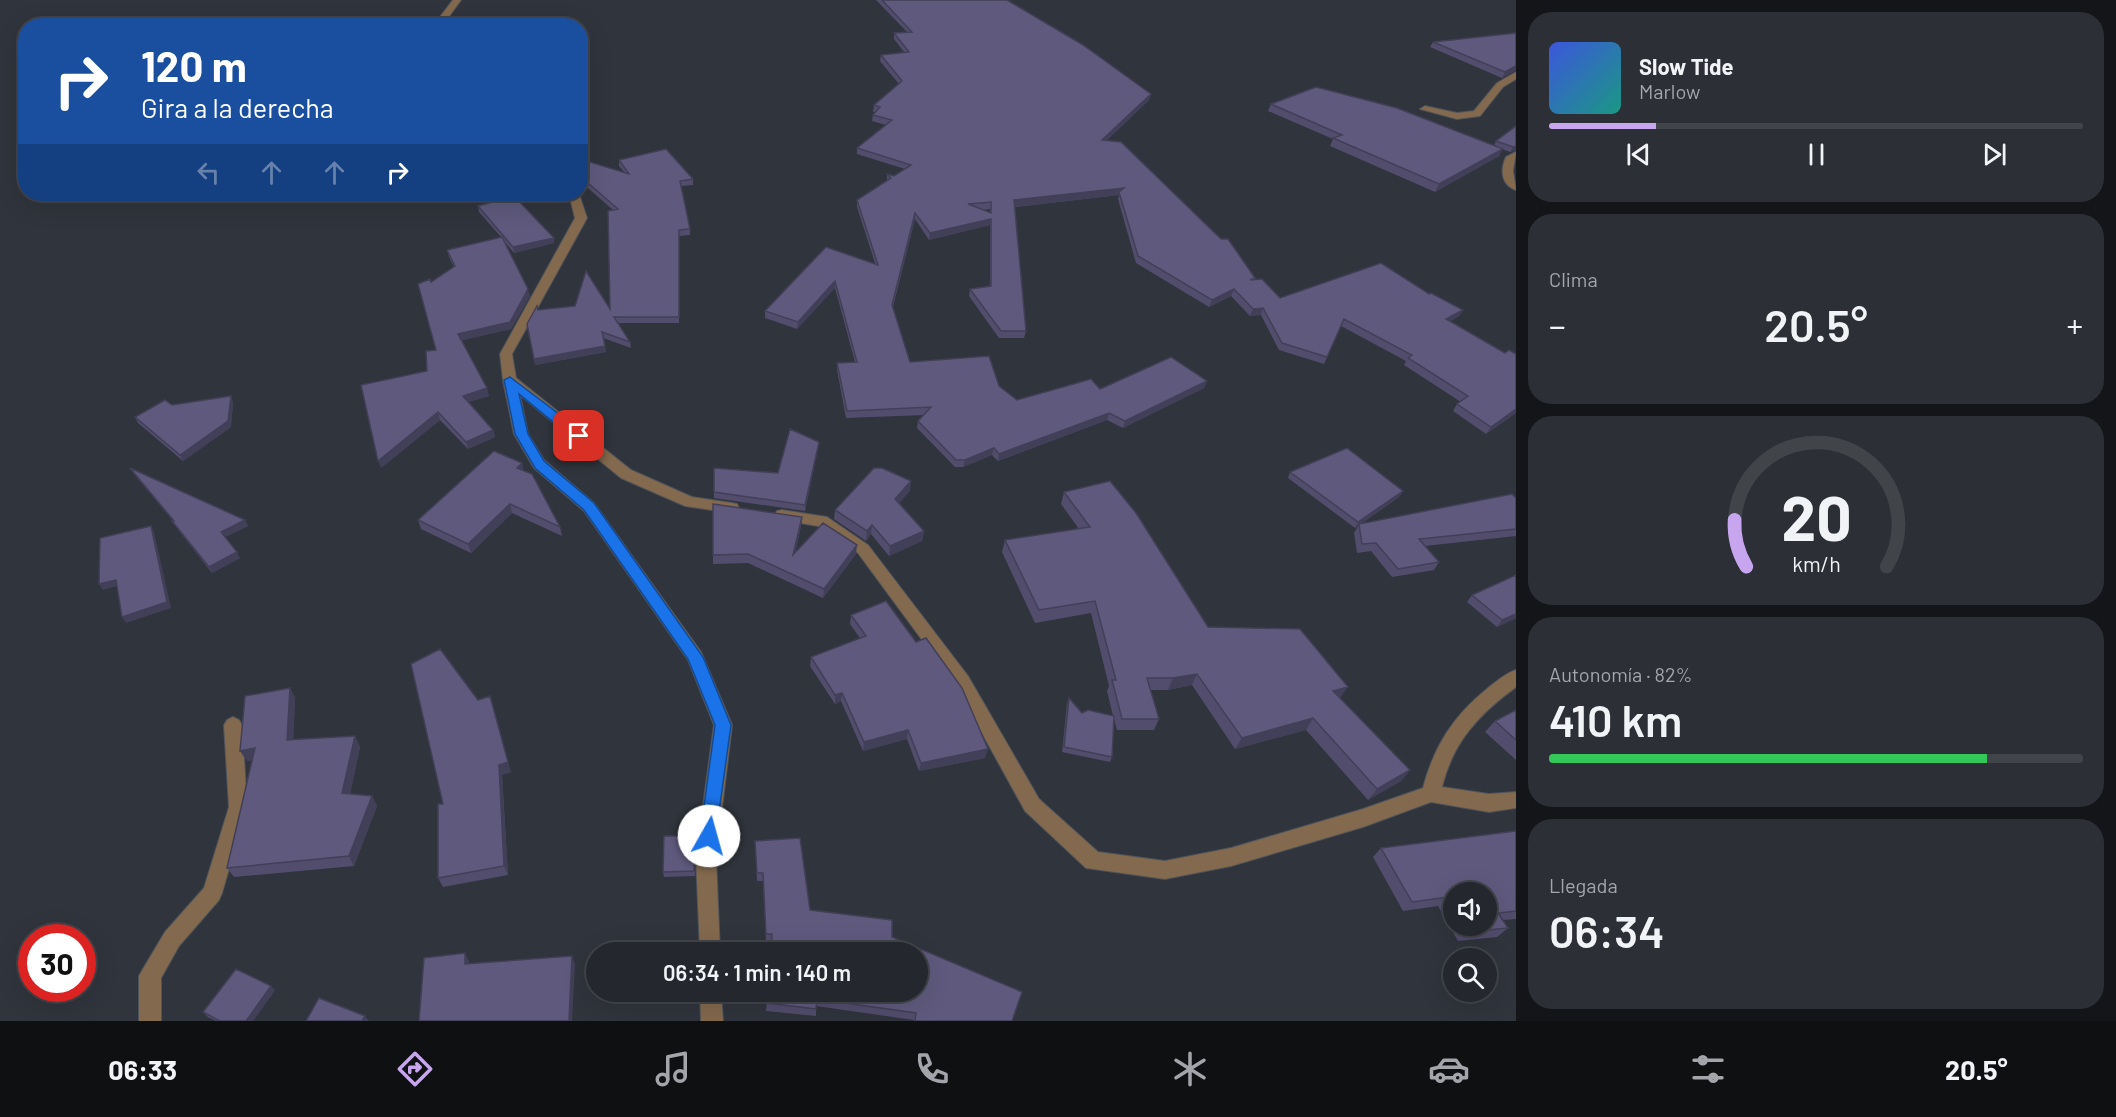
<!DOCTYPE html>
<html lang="es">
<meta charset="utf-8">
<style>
:root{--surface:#24272d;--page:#2c2f35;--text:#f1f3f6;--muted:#a3a5aa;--line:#414449;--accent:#c8a6ef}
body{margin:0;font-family:Barlow,sans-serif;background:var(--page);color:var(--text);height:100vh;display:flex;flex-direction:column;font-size:22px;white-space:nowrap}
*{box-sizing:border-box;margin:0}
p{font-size:20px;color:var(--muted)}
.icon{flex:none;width:33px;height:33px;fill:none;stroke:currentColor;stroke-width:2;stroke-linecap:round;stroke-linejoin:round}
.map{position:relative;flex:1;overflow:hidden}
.sheet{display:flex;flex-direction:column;gap:12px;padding:12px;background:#141519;width:600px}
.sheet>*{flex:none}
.banner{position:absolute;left:18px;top:18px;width:570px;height:183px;border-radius:24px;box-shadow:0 6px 24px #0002,0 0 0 2px var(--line);background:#1a4fa0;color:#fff;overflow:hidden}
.tools{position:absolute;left:1443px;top:882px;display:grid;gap:12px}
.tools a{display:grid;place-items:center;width:54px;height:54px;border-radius:50%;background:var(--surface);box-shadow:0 6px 24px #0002,0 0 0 2px var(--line);font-size:30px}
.speed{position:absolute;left:18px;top:924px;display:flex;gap:12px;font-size:30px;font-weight:700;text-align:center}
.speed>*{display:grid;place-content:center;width:78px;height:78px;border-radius:50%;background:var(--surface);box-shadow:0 6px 24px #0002,0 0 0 2px var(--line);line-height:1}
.speed .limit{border:9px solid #d22;background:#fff;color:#111}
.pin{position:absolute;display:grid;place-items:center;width:51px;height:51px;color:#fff;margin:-26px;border-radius:12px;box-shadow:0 3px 9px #0006}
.me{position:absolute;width:66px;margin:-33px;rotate:7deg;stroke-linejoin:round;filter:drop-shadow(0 0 4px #0008)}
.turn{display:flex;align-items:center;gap:21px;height:126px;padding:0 24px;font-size:27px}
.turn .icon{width:78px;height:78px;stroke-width:2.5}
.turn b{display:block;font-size:42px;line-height:51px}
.lanes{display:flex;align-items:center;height:57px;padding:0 24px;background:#0003;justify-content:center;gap:30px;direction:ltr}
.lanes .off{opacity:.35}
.big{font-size:45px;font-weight:600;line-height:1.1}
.sheet .tile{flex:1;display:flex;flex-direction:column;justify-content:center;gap:9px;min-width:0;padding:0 21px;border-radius:24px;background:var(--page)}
.sheet .dial{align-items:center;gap:0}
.dial svg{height:156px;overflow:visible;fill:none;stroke:var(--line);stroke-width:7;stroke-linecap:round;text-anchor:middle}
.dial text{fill:var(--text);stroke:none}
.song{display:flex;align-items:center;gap:18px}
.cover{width:72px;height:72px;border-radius:9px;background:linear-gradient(135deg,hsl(230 70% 55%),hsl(170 70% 35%))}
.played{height:6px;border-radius:3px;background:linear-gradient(90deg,var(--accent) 20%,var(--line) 20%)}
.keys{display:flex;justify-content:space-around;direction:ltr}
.heat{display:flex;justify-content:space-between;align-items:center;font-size:33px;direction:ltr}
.charge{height:9px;border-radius:4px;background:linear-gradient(90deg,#34c759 82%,var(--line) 0)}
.trip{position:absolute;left:586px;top:942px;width:342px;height:60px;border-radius:30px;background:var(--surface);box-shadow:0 6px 24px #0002,0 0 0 2px var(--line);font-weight:600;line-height:60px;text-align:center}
.tab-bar{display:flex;height:96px;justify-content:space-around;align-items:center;background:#0e1012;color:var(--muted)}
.tab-bar .icon{width:42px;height:42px}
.tab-bar .current{color:var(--accent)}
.tab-bar b{font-size:27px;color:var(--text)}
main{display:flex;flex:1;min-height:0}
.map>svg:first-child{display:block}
</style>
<main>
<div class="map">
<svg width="1516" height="1021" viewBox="0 0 1516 1021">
<rect width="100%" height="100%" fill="#30343c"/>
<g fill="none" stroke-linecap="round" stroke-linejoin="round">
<g stroke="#4f535a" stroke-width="2">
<path id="minor" d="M453 0H461L442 26H433Z
M1516 72V79L1503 87 1480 116 1457 119 1420 109 1425 106 1457 113 1474 111 1497 83Z
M1516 152 1513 171 1516 190C1501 185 1500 170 1506 157Z
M569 194H579L587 218 512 354 516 378 631 470 692 497 732 503 737 504 739 508 737 512 732 513 685 506 621 478 520 395 528 434 544 460 594 503 701 652 732 725 716 858 720 952H700L696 858 714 725 688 660 584 511 534 468 514 434 503 380 500 354 575 218Z
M782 510 827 517 868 545 968 676 1039 799 1098 852 1165 861 1231 848 1363 809 1423 788C1434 746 1454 715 1488 688 1497 681 1506 673 1516 670V687C1479 714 1453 742 1442 787L1489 794 1516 792V808L1489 812 1431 802 1363 827 1231 866 1165 879 1086 868 1025 811 956 686 858 553 818 526 777 519 774 515 777 511Z
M233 717 239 720 242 725 247 807 222 893 219 900 179 946 161 978V1021H139V976L143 969 165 932 204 888 229 807 224 725 227 720Z
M700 992H721L723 1021H701Z"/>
</g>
<use href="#minor" fill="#83694d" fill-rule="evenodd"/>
</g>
<path fill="#524d6c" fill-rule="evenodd" d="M876 0H1007L1151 94 1149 100 1106 141 1255 278 1254 280 1280 298 1429 294 1463 310 1459 316 1450 321 1505 353 1516 354V413L1486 434 1453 411 1457 404 1461 402 1404 365 1406 361 1341 326 1324 364 1279 350 1261 315 1250 316 1231 296 1209 307 1136 263 1118 199 1119 195 1015 207 1026 331 1024 338H999L969 296 970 289 990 286V225L929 240 915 219 893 307 910 362 999 386 1017 400 1100 389 1207 381 1204 388 1123 428 1107 420 998 461 992 455 963 467H955L917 428 918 421 925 415 846 418 837 370V363L855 362 835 288 797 329 765 318V311L875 263 857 207V200L887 181V174L894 176 905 169 857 154V148L886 125 872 121 873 115 875 112H873L874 105 899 84 880 61 881 55 904 52 894 39V33L907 32ZM990 209V213L982 210Z
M1516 33V70L1502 78 1430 47 1433 42Z
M1271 104 1494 146 1496 141 1516 126V150L1510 152 1502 149 1499 156 1435 192 1330 146 1333 139 1268 111Z
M580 159 625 173 619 166V160L693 179V185L681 186 690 229V235L679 236V323H618L630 342 631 348 603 338 606 352 535 365 527 324 538 310 610 309 613 210 580 181Z
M478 206 554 243 514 253 505 242 530 296 511 329 462 340 489 396 468 402 493 430 495 437 468 449 440 420 381 468 427 371 436 350 431 282 454 267 449 257 447 250 501 237 479 212Z
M233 402 231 427 183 461 138 423 135 417 172 405Z
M819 442 818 448 805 511 714 498V468L778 473Z
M522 463 523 470 560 527 562 536 512 513 471 553 421 529 418 520Z
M130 468 245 520 248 526 225 537 240 558 212 573 176 527 173 521 134 474Z
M1290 472 1403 491 1399 497 1361 524 1516 498V536L1425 546 1439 562 1434 570 1392 577 1371 551 1357 553 1354 533 1358 526 1355 528 1288 478Z
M910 491 899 503 924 531 922 541 889 556 871 534 866 541 834 519 835 510Z
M1064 492 1208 627 1340 698 1410 770 1401 781 1368 800 1306 730 1235 749 1192 685 1168 690H1151L1159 719 1154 730H1117L1114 719 1112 757 1110 762 1062 752 1067 704 1069 698 1082 713 1113 716 1107 691 1109 686 1091 613 1035 623 1002 552 1005 540 1079 529 1061 504Z
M802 517 801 526 795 553 856 554 823 598 748 563 713 564V555Z
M1472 595 1516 618 1497 627 1467 602Z
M851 615 985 758 919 771 907 739 863 751 841 701 835 704 810 666 811 657 860 638 850 624Z
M411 664 511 772 502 775 508 875 443 887 438 878 443 804Z
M290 688 295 698 293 739 355 736 360 747 350 794 372 796 377 806 354 866 234 877 227 868 252 760 247 761Z
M1516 710V760L1485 732 1495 721Z
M1516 831V919L1503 920 1508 928 1497 937 1458 941 1438 906 1403 911 1373 857 1381 848ZM1454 892 1486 926H1454Z
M695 836V876L664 877 663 872Z
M755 841 810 910 892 937 1012 1021H914V1020L816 1006V1016L766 1011 772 942H766L763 881H757Z
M275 990 253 1021H216L208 1017 203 1012Z"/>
<path fill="#423f58" d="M1516 66V70L1502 78 1505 72Z
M1151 94 1149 100 1100 147 1102 140Z
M1516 146V150L1510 152 1513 147Z
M1503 149 1499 156 1435 192 1439 184Z
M1124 188 1119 192V195L1013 207 1014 200Z
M915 213V219L891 312 892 305Z
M991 219 990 225 929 240 930 233Z
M554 238V243L514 253 513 247Z
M835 281V288L797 329 798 322Z
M528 289 530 296 511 329 460 341 458 334Z
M1234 289 1231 296 1209 307 1212 300Z
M1263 308 1261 315 1250 316 1253 309Z
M1463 310 1459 316 1443 326 1446 319Z
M605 346 606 352 535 365 534 359Z
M1207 381 1204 388 1123 428 1125 421Z
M487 388 489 396 465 403 463 396Z
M231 396 233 402 231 427 183 461 180 455Z
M1516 409V413L1486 434 1491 427Z
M438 412 440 420 381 468 378 461Z
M1109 413 1107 420 998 461 999 454Z
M493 430 495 437 468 449 466 442Z
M819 442 818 448 805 511V505Z
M994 448 992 455 963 467 965 460Z
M522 463 524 472 517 468Z
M911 481 910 491 894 509 895 499Z
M1403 491 1399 497 1355 528 1358 522Z
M510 504 512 513 471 553 468 544Z
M802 517 801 526 793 564V555Z
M245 520 248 526 224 537 221 532Z
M872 525 871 534 866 541 867 531Z
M151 526 154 532 171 608 126 623 122 617Z
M924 531 922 541 889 556 890 546Z
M857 545 856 554 823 598 824 589Z
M237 552 240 558 212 573 209 567Z
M116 580 120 585 103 590 99 584Z
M1516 614V618L1497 627 1502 620Z
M1197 674 1192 685 1168 690 1173 678Z
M1348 687 1340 698 1333 691Z
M290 688 295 698 293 750 287 740Z
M842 693 841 701 835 704V695Z
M490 696 511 772 502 775 508 875 504 866Z
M1313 718 1306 730 1235 749 1242 738Z
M908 730 907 739 863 751 864 742Z
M355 736 360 747 348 803 342 793Z
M255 748 261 758 247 761 240 751Z
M988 749 985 758 919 771 921 763Z
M1410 770 1401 781 1368 800 1377 789Z
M372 796 377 806 354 866 349 856Z
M465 953 469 961V972L465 964Z
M572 956 575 964 572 1021H569Z
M271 986 275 990 253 1021H246Z
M365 1016 369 1021H362Z"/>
<path fill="#5f5a7d" stroke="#423f58" stroke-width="1.5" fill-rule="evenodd" d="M882 0H1007L1083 45 1151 94 1102 140 1121 142 1221 239H1228L1255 278 1250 280 1262 279 1280 298 1381 263 1429 294 1431 293 1463 310 1446 319 1505 353 1509 350 1516 354V409L1491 427 1457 404 1468 396 1408 358 1412 355 1344 319 1327 357 1282 343 1263 308 1253 309 1234 289 1212 300 1138 256 1119 192 1124 188 1014 200 1026 331H1001L970 289 991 286V219L930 233 915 213 892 305 910 362 989 356 999 386 1017 400 1091 379 1100 389 1171 357 1207 381 1125 421 1109 413 999 454 994 448 965 460H956L918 421 931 407 847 411 837 363 857 362 835 281 798 322 765 311 826 247 878 265 857 200 891 178 887 174 894 176 911 165 857 148 892 120 873 115 880 107 874 105 902 81 881 55 909 52 894 33 912 32ZM991 202V213L968 204Z
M1516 33V66L1505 72 1433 42Z
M1316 87 1397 108 1503 149 1439 184 1333 138 1342 135 1271 104Z
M1516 126V146L1513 147 1496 141Z
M666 149 693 179 680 181 690 229 679 230V317H614L630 342 602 332 605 346 534 359 527 324 537 306 538 310 575 306 586 271 610 309 608 211 618 209 580 176V159L629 174 619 160Z
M514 196 554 238 513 247 478 206Z
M502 237 528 289 510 322 458 334 487 388 463 396 493 430 466 442 438 412 378 461 361 385 427 371 426 351 436 350 418 284 430 279 431 282 455 266 447 250Z
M231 396 228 421 180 455 135 417 165 400 172 405Z
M790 429 819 442 805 505 714 492V468L778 473Z
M1347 448 1403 491 1358 522 1290 472Z
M494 451 522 463 517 468 532 474 560 527 510 504 468 544 418 520Z
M130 468 245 520 221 532 237 552 209 567 172 521H174Z
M874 468H882L911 481 895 499 924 531 890 546 872 525 867 531 835 510Z
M1110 481 1136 513 1208 627 1300 629 1348 687 1333 691 1410 770 1377 789 1313 718 1242 738 1197 674 1173 678H1147L1159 719H1122L1112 680H1116L1095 601 1039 610 1005 540 1090 527 1064 492Z
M1512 494 1516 498V529L1419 539 1439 562 1398 569 1376 543 1362 544 1359 524Z
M713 504 802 517 793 555 823 523 857 545 824 589 748 554 713 555Z
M151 526 167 602 122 617 116 580 99 584 100 538Z
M1516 575V614L1502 620 1472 595Z
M886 601 916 642 926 638 962 688 988 749 921 763 908 730 864 742 842 693 835 695 811 657 866 636 851 615Z
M440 649 478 700 490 696 508 762 499 765 504 866 438 878V804H443L411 664Z
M290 688 287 740 355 736 342 793 372 796 349 856 227 868 255 748 240 751 245 696Z
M1069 698 1082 713 1088 710 1114 716 1112 757 1064 747Z
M1516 710V740L1495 721Z
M1516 831V911L1498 913 1508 928 1468 932 1464 926H1486V892H1454V907L1448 897 1412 902 1381 848Z
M664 836H695L694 871 663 872Z
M800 838 810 910 892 920V937L1022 992 1012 1021H915L916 1013 817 999 816 1009 766 1003 767 992H918V952H771L772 934H766L763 873H757L755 841Z
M465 953V964L572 956 569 1021H419L424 958Z
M236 969 271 986 246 1021H220L203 1012Z
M319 998 365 1016 362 1021H306Z"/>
<path fill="#1a73e8" stroke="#114b97" stroke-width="1.5" d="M510 377 584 433 585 436 584 439H574L519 394 528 434 544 461 594 503 703 657 731 725 715 841 709 844 703 841 700 836 715 725 688 659 584 510 535 468 515 434 504 380Z"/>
</svg>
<div class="tools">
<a><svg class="icon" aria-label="sound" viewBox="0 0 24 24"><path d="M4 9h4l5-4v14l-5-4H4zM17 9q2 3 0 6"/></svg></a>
<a><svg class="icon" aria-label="search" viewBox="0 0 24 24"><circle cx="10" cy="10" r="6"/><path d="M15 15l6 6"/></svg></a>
</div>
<div class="speed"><div class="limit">30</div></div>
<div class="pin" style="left:579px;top:436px;background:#d93025"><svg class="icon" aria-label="arrive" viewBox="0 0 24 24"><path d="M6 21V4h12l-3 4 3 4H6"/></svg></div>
<svg class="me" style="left:709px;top:836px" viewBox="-20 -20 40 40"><circle r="19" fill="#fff"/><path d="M0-13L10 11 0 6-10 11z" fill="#1a73e8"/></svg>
<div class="trip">06:34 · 1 min · 140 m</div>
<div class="banner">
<div class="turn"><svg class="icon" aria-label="right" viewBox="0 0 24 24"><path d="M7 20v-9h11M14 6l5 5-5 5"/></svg><div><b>120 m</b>Gira a la derecha</div></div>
<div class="lanes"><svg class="icon off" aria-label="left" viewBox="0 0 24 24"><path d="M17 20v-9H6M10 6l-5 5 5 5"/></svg><svg class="icon off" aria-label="ahead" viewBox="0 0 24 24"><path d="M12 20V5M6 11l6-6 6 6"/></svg><svg class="icon off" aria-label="ahead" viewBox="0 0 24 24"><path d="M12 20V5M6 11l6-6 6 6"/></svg><svg class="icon" aria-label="right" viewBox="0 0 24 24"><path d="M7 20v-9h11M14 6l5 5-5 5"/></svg></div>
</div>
</div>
<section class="sheet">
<div class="tile">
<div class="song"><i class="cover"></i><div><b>Slow Tide</b><p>Marlow</p></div></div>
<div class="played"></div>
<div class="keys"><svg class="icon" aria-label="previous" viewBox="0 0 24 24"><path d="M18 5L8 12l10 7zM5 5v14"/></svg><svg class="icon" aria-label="pause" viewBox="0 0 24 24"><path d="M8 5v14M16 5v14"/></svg><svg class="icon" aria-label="next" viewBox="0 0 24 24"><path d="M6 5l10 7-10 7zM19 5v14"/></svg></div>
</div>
<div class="tile"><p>Clima</p>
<div class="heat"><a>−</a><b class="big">20.5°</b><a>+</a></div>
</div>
<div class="tile dial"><svg viewBox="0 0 100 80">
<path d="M14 69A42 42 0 1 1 86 69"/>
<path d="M14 69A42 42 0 0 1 8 45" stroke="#c8a6ef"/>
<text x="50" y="56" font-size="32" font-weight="700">20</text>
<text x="50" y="72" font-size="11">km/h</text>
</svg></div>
<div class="tile"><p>Autonomía · 82%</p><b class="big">410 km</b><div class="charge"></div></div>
<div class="tile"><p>Llegada</p><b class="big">06:34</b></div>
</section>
</main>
<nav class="tab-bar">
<b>06:33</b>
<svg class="icon current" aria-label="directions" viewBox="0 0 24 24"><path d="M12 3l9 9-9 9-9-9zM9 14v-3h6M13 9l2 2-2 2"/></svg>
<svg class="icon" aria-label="music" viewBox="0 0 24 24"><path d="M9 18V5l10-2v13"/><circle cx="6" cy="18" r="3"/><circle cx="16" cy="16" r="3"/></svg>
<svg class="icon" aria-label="phone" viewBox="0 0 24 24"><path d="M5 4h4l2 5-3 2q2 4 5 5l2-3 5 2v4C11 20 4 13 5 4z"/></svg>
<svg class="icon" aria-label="climate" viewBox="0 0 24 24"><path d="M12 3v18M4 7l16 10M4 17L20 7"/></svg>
<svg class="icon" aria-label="car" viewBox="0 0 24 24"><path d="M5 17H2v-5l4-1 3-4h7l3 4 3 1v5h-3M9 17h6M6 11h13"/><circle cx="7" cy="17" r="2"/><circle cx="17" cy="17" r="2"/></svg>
<svg class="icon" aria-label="filters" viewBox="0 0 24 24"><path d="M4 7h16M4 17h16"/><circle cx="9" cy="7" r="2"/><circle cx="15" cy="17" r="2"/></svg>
<b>20.5°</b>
</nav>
